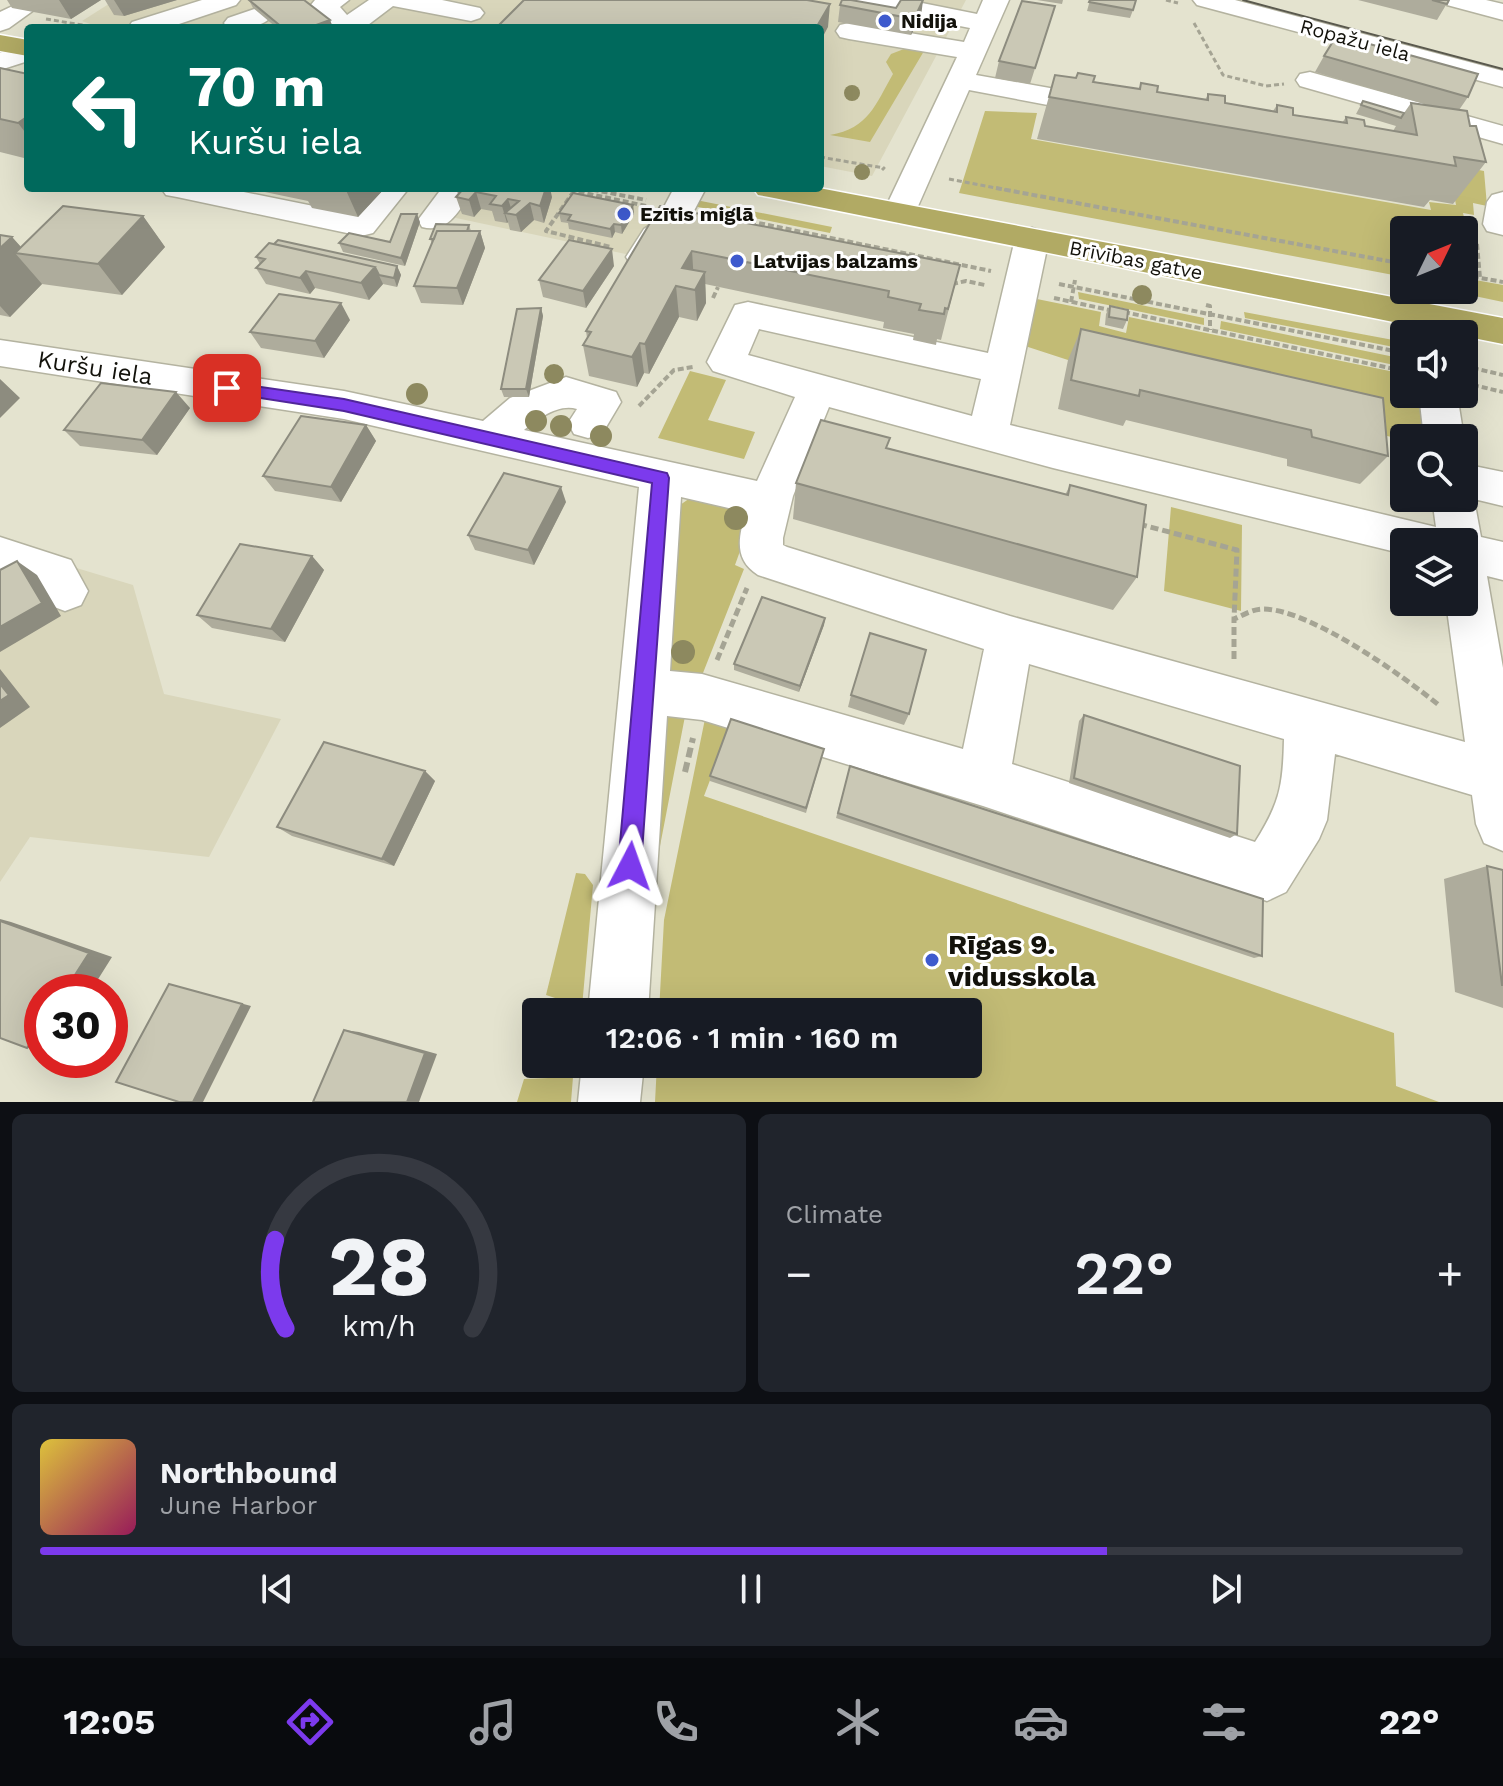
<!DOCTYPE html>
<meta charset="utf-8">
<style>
:root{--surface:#171b24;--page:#20242c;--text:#f1f3f6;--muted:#9ea1a6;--line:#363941;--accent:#7c3aed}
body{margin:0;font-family:"Work Sans",sans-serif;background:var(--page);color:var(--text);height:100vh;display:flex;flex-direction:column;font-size:30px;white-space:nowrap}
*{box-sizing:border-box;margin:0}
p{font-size:26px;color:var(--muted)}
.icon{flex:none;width:44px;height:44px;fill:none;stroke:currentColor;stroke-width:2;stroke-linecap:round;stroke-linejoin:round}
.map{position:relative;height:1102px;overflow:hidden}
.panel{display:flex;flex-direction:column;gap:12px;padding:12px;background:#0d0f14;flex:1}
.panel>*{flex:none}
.banner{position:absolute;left:24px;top:24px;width:800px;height:168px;border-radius:8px;box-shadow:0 8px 32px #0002;background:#00695c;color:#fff;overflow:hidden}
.needle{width:52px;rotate:47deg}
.controls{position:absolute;left:1390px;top:216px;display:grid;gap:16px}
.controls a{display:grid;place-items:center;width:88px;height:88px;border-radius:8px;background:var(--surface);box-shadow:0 8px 32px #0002;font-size:40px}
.speed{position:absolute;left:24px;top:974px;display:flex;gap:16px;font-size:40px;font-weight:700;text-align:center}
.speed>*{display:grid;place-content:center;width:104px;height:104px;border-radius:50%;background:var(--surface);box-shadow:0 8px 32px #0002;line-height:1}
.speed .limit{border:12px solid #d22;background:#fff;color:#111}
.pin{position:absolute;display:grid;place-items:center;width:68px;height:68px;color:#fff;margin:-34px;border-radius:16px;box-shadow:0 4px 12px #0006}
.me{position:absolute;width:88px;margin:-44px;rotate:4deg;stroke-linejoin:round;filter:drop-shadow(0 0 6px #0008)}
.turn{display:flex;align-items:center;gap:28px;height:168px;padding:0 32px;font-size:36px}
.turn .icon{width:104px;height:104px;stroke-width:2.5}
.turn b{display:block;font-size:56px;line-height:68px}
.big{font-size:60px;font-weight:600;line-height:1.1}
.panel .widget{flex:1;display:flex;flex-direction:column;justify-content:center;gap:12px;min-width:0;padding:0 28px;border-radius:12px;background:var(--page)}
.panel .dial{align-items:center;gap:0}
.dial svg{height:208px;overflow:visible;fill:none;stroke:var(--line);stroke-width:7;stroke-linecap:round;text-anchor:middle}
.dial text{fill:var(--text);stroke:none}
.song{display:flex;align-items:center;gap:24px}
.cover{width:96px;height:96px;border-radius:12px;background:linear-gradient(135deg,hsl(50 70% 55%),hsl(330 70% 35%))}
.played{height:8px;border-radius:4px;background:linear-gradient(90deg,var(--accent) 75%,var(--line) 75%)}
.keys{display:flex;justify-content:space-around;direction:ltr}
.heat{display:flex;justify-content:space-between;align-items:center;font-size:44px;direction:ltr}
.panel .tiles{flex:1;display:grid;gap:12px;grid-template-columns:1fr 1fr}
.widget:last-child{grid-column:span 2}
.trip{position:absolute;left:522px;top:998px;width:460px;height:80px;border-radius:8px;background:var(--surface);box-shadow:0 8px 32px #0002;font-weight:600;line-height:80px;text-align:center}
.dock{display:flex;height:128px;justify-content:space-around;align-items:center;background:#090b0e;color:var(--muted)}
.dock .icon{width:56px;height:56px}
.dock .on{color:var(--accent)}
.dock b{font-size:36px;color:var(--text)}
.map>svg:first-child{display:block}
</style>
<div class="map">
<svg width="1503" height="1102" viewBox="0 0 1503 1102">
<rect width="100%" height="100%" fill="#e4e3cf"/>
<path fill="#d9d6bb" d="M115 0H966L872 176 820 166V28H101L82 21Z
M464 188H547L664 211 635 256 442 215Z
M0 545 133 585 164 694 281 719 209 857 30 837 0 882Z"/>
<path fill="#c2bb75" d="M904 49 924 51 870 142 830 135C869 128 875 105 893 74L886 62 891 54Z
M985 111 1037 113 1031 139 1431 210 1429 202 1456 205 1448 164 1484 171 1487 206 1473 203 1474 215 1463 213 1472 252 1464 251V230H1404V277L959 193Z
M696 200 832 227 830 233 693 206Z
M1464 278 1503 285V302L1465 294Z
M1078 292 1204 318V325L1079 299Z
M1032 298 1101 312 1099 326 1126 333 1129 317 1404 374V394H1428L1432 438 1404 440 1068 360 1022 345Z
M1244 312 1404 342V349L1245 318Z
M1221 321 1404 359V367L1220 329Z
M690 371 726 380 708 420 755 432 744 459 658 438Z
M690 498 757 504 735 565 744 569 701 678 691 683 668 670 673 510Z
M1171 507 1242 525 1241 611 1164 591Z
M686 711 655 872 660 722 670 713Z
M706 714 731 725 704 796 1394 1033 1396 1086 1439 1102H655L657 1064H968V1012H659L664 920Z
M576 873 585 874 593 885 582 1007 546 995Z
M573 1077 571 1102H517L524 1079Z"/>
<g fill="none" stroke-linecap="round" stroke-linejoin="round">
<g stroke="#b4b3a0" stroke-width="3">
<path id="minor" d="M202 0H240L236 5 167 28H128L132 22Z
M315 0H349L340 7 347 15 369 0H442L480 8 484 13 480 18 471 21 393 6 364 28H334L336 25 320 28 310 21 317 14 310 6Z
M855 0H907L977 14 983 0H1009L976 75 1106 98 1116 101 1120 107 1116 113 1106 116 969 90 915 213 910 220 899 223 888 220 883 213 957 57 849 39 840 37 836 31 840 25 849 23 964 42 970 28 868 8 859 5Z
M1193 0H1235L1503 71V87L1197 5Z
M1443 0H1486L1503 4V20L1447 5Z
M21 2 30 5 34 10 9 28 0 31V12Z
M260 7 269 10 273 15C263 28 243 28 228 28L224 23 228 18Z
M28 44V61L0 70V53Z
M1310 72 1503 126V144L1300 86 1296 80 1300 74Z
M161 188H224L353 214 376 188H409L373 233 361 236 177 197 166 195Z
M442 188H474C460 208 450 234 422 227L418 220Z
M674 188H706L686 226 668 243 655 265 643 268 631 265 626 257 644 229 657 220Z
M1503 192V235L1487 231 1483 224 1487 202 1492 195Z
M1032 228 1044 232 1049 239 1010 425 1436 527 1432 498H1464V464L1503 472V506L1474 499 1481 537 1503 542V580L1487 576 1503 668V851L1484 843 1476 824 1472 795 1335 754 1327 820 1319 839 1286 892 1267 901 983 806 702 720 667 716 648 1012H588L639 487 344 419 0 366V340L344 391 483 421 510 398 566 377 616 392 621 402 602 434 588 438 574 434 568 423 577 409C559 403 537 419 524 430L757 481 795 397 713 371 707 362 735 305 748 302 988 353 1015 239 1020 232ZM759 329 981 379 972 416 748 355ZM829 407 1053 468 1404 554V542H1464V602H1446L1465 742 1010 616 787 547 783 545V538L793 496ZM681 497 746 512C738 538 734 560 758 575L984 649 963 749 702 674 670 671ZM1029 664 1284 739C1283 785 1280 803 1255 842L1012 764Z
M1419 394H1457L1464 438H1424Z
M0 537 71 560 88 591 81 605 65 611 49 605 40 587 0 575Z
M582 1064H644L640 1102H578Z"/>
</g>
<g stroke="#fff" stroke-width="3">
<path id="highway" d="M0 35 28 40V56L0 51Z
M753 188H819L1503 318V344L769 197 758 195Z"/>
</g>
<path stroke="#a5a494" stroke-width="3" stroke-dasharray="5 3" stroke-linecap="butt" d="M1166 0 1178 3
M46 19 100 28
M1194 23 1223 75 1266 86 1284 84
M820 157 884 168 882 170
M949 179 1006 190
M561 188 569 190
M584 188 593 190"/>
<path stroke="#a5a494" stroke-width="4" stroke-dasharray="6 3" stroke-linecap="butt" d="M561 188 646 206
M584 188 646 200
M996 188 1404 264
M574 191 546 231 611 247
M715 214 991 271
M1477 244 1480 278
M1464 275 1503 282
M952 284 966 281 985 285
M1059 284 1404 353
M713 298 718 287
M1054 298 1114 311
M1071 302 1075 280
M1206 305 1210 306V330
M1124 312 1404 371
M1464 366 1503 375
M1473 385 1503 392
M639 406 674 370 693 367"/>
<path stroke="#a5a494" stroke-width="5" stroke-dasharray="8 4" stroke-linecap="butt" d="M1139 524 1237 550 1234 619
M1234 659V619C1243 615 1253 609 1263 609 1310 609 1403 676 1440 706
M717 660 747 588"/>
<path stroke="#a5a494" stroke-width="6" stroke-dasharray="10 5" stroke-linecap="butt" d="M685 772 693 738"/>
<use href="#minor" fill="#fff" fill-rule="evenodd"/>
<use href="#highway" fill="#b1aa64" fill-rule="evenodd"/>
<path stroke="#5a594e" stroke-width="2" d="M1243 0 1503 69"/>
</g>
<g fill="#8d895f">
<circle cx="852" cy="93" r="8"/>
<circle cx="862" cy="172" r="8"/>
<circle cx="1142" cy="295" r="10"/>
<circle cx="554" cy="374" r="10"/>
<circle cx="417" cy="394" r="11"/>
<circle cx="536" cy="421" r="11"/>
<circle cx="561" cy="426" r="11"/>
<circle cx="601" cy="436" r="11"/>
<circle cx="736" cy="518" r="12"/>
<circle cx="683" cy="652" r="12"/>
</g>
<path fill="#aeac9c" d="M7 0H101L71 19 12 8Z
M105 0H177L124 16 114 15Z
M249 0 330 20 333 28H277L253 8Z
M1037 0H1063L1062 4Z
M1090 0 1133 10 1130 18 1087 11Z
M1358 0H1449L1437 20Z
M840 5 921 17 911 35 838 22Z
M1055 6 1030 84 995 78 999 61Z
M1324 56 1468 97 1459 110 1470 126 1486 162 1453 204 1430 200 1424 207 1037 139 1055 75 1139 89 1141 83 1157 92 1205 100 1208 94 1225 103 1273 111 1277 105 1293 115 1342 123 1346 117 1365 126 1393 131 1396 126 1356 114 1363 101 1404 113 1411 103 1428 105 1315 72Z
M0 68 28 74V159L0 152Z
M246 188H385L358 217 312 208 308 201Z
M456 188 552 197 544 223 534 220 521 232 510 230 508 222 507 223 495 221 492 211 481 209 474 217 462 214 456 197 458 194Z
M633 205 634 214 622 234 615 232 612 238 569 229 568 223 561 222 559 213Z
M660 206 960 265 941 340 937 339 936 345 913 340 914 334 883 328 884 322 705 284 706 303 697 321 679 317 649 374 644 373 637 387 589 376 583 345 587 338 586 331Z
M143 216 165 247 122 295 42 284 10 317 0 315V235L12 237 21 247Z
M420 222 405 266 343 252 339 243 390 242Z
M469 225 471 231H480L485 248 463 305 421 303 414 286 432 243 430 239Z
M256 257 397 266 401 275 397 287 383 284 369 300 315 288 310 294 266 284 256 268 260 264Z
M614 266 586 308 543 297 539 280Z
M1110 306 1127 320 1123 329 1105 325 1106 314Z
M541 308 543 316 529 397H504L501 389Z
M350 320 324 358 261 348 250 332Z
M1081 329 1388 456 1360 484 1287 466V459L1126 420 1123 426 1058 409 1068 360Z
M190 408 157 455 80 446 64 430Z
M366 425 376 441 341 502 275 491 263 476Z
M888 448 1065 495 1070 485 1137 577 1113 610 793 519 796 483Z
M566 502 534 565 475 550 468 535Z
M312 556 324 570 285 642 212 628 197 615Z
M825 618 824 625 799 692 734 670V664Z
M851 695 909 714 904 725 848 707Z
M1084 715 1237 834 1230 838 1069 783 1079 721Z
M824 749 806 813 710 781V776Z
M850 766 1262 956 1254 958 836 818Z
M425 771 435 781 394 866 292 836 277 827Z
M1487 866 1503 870V1008L1455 992 1444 879Z"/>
<path fill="#8d8c7f" d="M59 0H101L71 19Z
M114 0H177L124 16Z
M923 0 921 17 911 35 914 19Z
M830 4 828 27 820 42V28H816Z
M330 20 333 28H308Z
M28 116V136L18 123Z
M345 188H385L358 217Z
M546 188H550L552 197 544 223 540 206Z
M476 192 481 209 474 217 469 200Z
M508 199 513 214 505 213 508 222 507 223 502 206Z
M530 203 534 220 521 232 516 215Z
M633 205 634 214 622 234 621 225Z
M417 214 420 222 405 266 401 258Z
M143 216 165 247 122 295 98 264Z
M614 224 615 232 612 238 610 229Z
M480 231 485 248 463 305 457 288Z
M12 237 28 255 15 253 42 284 10 317 0 306V248Z
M612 249 614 266 586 308 583 291Z
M692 251 694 282 682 268Z
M397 266 401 275 397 287 394 278Z
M375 267 383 284 369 300 361 283Z
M306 271 315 288 310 294 300 278Z
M705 272 706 303 697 321 695 290Z
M676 286 679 317 649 374 645 344Z
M341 303 350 320 324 358 315 341Z
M541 308 543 316 529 397 526 389Z
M640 343 644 373 637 387 632 357Z
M0 379 20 398 0 418Z
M176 392 190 408 157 455 142 440Z
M366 425 376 441 341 502 331 487Z
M561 487 566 502 534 565 528 550Z
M312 556 324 570 285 642 271 629Z
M17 561 37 575 61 616 0 652V627Z
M825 618 824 625 799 692 800 686Z
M0 669 30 707 0 728Z
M425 771 435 781 394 866 382 859Z
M0 919 11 922 112 957 90 992H64L0 921Z
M169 984 251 1006 203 1102H193Z
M42 1026V1049L27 1048Z
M344 1030 359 1032 437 1054 419 1102H407Z"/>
<path fill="#cac8b5" stroke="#8d8c7f" stroke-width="2" d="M249 0H304L330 20 308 28H283Z
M524 0H807L830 4 816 28H496Z
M842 0H851L896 8 901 0H923L914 19 840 5Z
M1090 0H1136L1133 10 1089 2Z
M1432 0H1449L1447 4Z
M1022 1 1055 6 1035 68 999 61Z
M1337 35 1478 74 1468 97 1324 56Z
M0 68 28 74V116L18 123 0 119Z
M1078 73 1095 76 1093 82 1140 89 1141 83 1158 86 1157 92 1208 100V94L1225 96V103L1277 112V105L1293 108V115L1347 123 1346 117 1364 120 1365 126 1417 135 1411 103 1467 111 1470 126H1476L1486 162 1454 157 1456 166 1049 97 1055 75 1076 78Z
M1363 101 1404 113 1401 118 1361 105Z
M459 188H546L540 206 530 203 516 215 505 213 519 201 508 199 502 206 490 204 496 196 476 192 469 200 456 197 463 189Z
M573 193 633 205 621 225 614 224 610 229 568 220 571 215 559 213Z
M63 206 143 216 98 264 15 253Z
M660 206 960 265 948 309 945 308 944 314 919 310 921 304 888 297 889 291 692 251 682 268 705 272 695 290 676 286 645 344 640 343 632 357 583 345 591 332 586 331Z
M401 214H417L401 258 339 243 349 233 390 242Z
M436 224 469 225 467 231H437L434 239H430Z
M437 231H480L457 288 414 286Z
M0 235 12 237 0 248Z
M278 240 397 266 394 278 379 275 375 267 274 244Z
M569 240 612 249 583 291 539 280Z
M269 243 375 267 361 283 306 271 300 278 256 268 265 259 256 257Z
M279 294 341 303 315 341 250 332Z
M1110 306 1128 310 1127 320 1109 317Z
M541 308 526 389H501L517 309Z
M1081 329 1383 398 1388 456 1312 437 1311 430 1140 390 1139 396 1071 380Z
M101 383 176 392 142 440 64 430Z
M301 416 366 425 331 487 263 476Z
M821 420 890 438 886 448 1068 495 1070 485 1146 505 1137 577 796 483Z
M504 473 561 487 528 550 468 535Z
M240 544 312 556 271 629 197 615Z
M17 561 42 603 0 627V570Z
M762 597 825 618 800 686 734 664Z
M870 633 926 650 909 714 851 695Z
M0 684 9 695 0 701Z
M1084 715 1240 766 1237 834 1074 778Z
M731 719 824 749 806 808 710 776Z
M324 742 425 771 382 859 277 827Z
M850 766 1263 899 1262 956 838 813Z
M1487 866 1503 870V985H1502Z
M0 921 89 953 64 992H42V1026L27 1048 0 1038Z
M169 984 242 1004 193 1102H179L116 1082Z
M344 1030 425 1053 407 1102H313Z"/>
<path fill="#7c3aed" stroke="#51269a" stroke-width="2" d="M227 382 344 399 667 473 669 478 641 866 638 874 630 877 622 874 618 866 652 483 344 411 222 392 219 388Z"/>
<g fill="#3e5acd" stroke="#fff" stroke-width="3">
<circle cx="885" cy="21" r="8"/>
<circle cx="624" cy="214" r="8"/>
<circle cx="737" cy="261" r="8"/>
<circle cx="932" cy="960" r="8"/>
</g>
<g text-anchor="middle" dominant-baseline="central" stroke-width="6" stroke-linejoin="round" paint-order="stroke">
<g font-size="20" font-weight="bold" fill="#13120b" stroke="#fff" text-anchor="start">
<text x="901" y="21">Nidija</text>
<text x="640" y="214">Ezītis miglā</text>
<text x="753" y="261">Latvijas balzams</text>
</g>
<g font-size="20" fill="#13120b" stroke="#fff">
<text transform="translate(1355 40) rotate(15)">Ropažu iela</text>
<text transform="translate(1136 260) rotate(11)">Brīvības gatve</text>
</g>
<g font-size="24" fill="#13120b" stroke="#fff">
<text transform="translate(95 368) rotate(9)">Kuršu iela</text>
</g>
<g font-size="28" font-weight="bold" fill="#13120b" stroke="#fff" text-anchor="start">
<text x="948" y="944">Rīgas 9.<tspan x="948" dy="32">vidusskola</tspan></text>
</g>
</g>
</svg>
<div class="controls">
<a><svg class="needle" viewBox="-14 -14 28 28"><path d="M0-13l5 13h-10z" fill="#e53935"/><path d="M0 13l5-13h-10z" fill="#9ea1a6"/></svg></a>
<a><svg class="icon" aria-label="sound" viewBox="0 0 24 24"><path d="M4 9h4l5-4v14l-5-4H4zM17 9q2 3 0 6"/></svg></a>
<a><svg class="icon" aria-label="search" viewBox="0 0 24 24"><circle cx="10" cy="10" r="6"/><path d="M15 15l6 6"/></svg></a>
<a><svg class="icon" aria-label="layers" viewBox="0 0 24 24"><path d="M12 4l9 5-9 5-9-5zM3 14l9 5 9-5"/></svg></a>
</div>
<div class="speed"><div class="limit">30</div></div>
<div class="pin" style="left:227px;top:388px;background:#d93025"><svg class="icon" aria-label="arrive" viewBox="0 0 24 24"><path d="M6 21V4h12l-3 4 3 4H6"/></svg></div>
<svg class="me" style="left:630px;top:866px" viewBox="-20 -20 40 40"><path d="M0-17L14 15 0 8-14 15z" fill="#7c3aed" stroke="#fff" stroke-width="4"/></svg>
<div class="trip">12:06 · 1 min · 160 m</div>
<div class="banner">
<div class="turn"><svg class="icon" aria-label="left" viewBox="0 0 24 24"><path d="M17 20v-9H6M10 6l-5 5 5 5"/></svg><div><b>70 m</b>Kuršu iela</div></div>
</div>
</div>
<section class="panel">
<div class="tiles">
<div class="widget dial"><svg viewBox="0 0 100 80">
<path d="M14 69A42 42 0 1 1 86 69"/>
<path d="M14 69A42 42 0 0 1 10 35" stroke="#7c3aed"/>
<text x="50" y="56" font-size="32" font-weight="700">28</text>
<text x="50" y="72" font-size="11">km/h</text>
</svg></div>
<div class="widget"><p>Climate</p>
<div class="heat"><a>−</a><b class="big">22°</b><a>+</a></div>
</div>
<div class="widget">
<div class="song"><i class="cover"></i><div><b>Northbound</b><p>June Harbor</p></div></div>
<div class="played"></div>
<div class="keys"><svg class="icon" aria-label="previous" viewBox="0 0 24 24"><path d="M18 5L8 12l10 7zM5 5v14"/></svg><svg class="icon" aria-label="pause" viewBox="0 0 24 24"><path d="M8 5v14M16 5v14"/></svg><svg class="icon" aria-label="next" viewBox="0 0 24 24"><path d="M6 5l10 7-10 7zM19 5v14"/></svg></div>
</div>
</div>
</section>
<nav class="dock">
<b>12:05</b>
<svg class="icon on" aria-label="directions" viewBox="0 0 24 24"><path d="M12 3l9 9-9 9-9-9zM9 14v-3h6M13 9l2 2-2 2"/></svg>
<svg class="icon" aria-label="music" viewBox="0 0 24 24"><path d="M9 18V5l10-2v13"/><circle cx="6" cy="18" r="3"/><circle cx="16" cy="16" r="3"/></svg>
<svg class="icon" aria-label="phone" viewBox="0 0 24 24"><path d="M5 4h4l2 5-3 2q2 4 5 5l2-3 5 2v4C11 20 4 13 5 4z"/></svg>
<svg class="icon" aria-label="climate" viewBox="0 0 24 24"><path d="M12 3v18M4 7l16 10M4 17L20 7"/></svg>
<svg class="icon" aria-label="car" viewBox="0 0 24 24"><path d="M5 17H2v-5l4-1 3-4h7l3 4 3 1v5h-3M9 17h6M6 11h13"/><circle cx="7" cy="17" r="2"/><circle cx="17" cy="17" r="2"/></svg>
<svg class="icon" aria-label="filters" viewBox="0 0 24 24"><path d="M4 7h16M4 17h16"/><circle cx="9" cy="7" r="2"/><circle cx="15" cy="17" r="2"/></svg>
<b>22°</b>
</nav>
